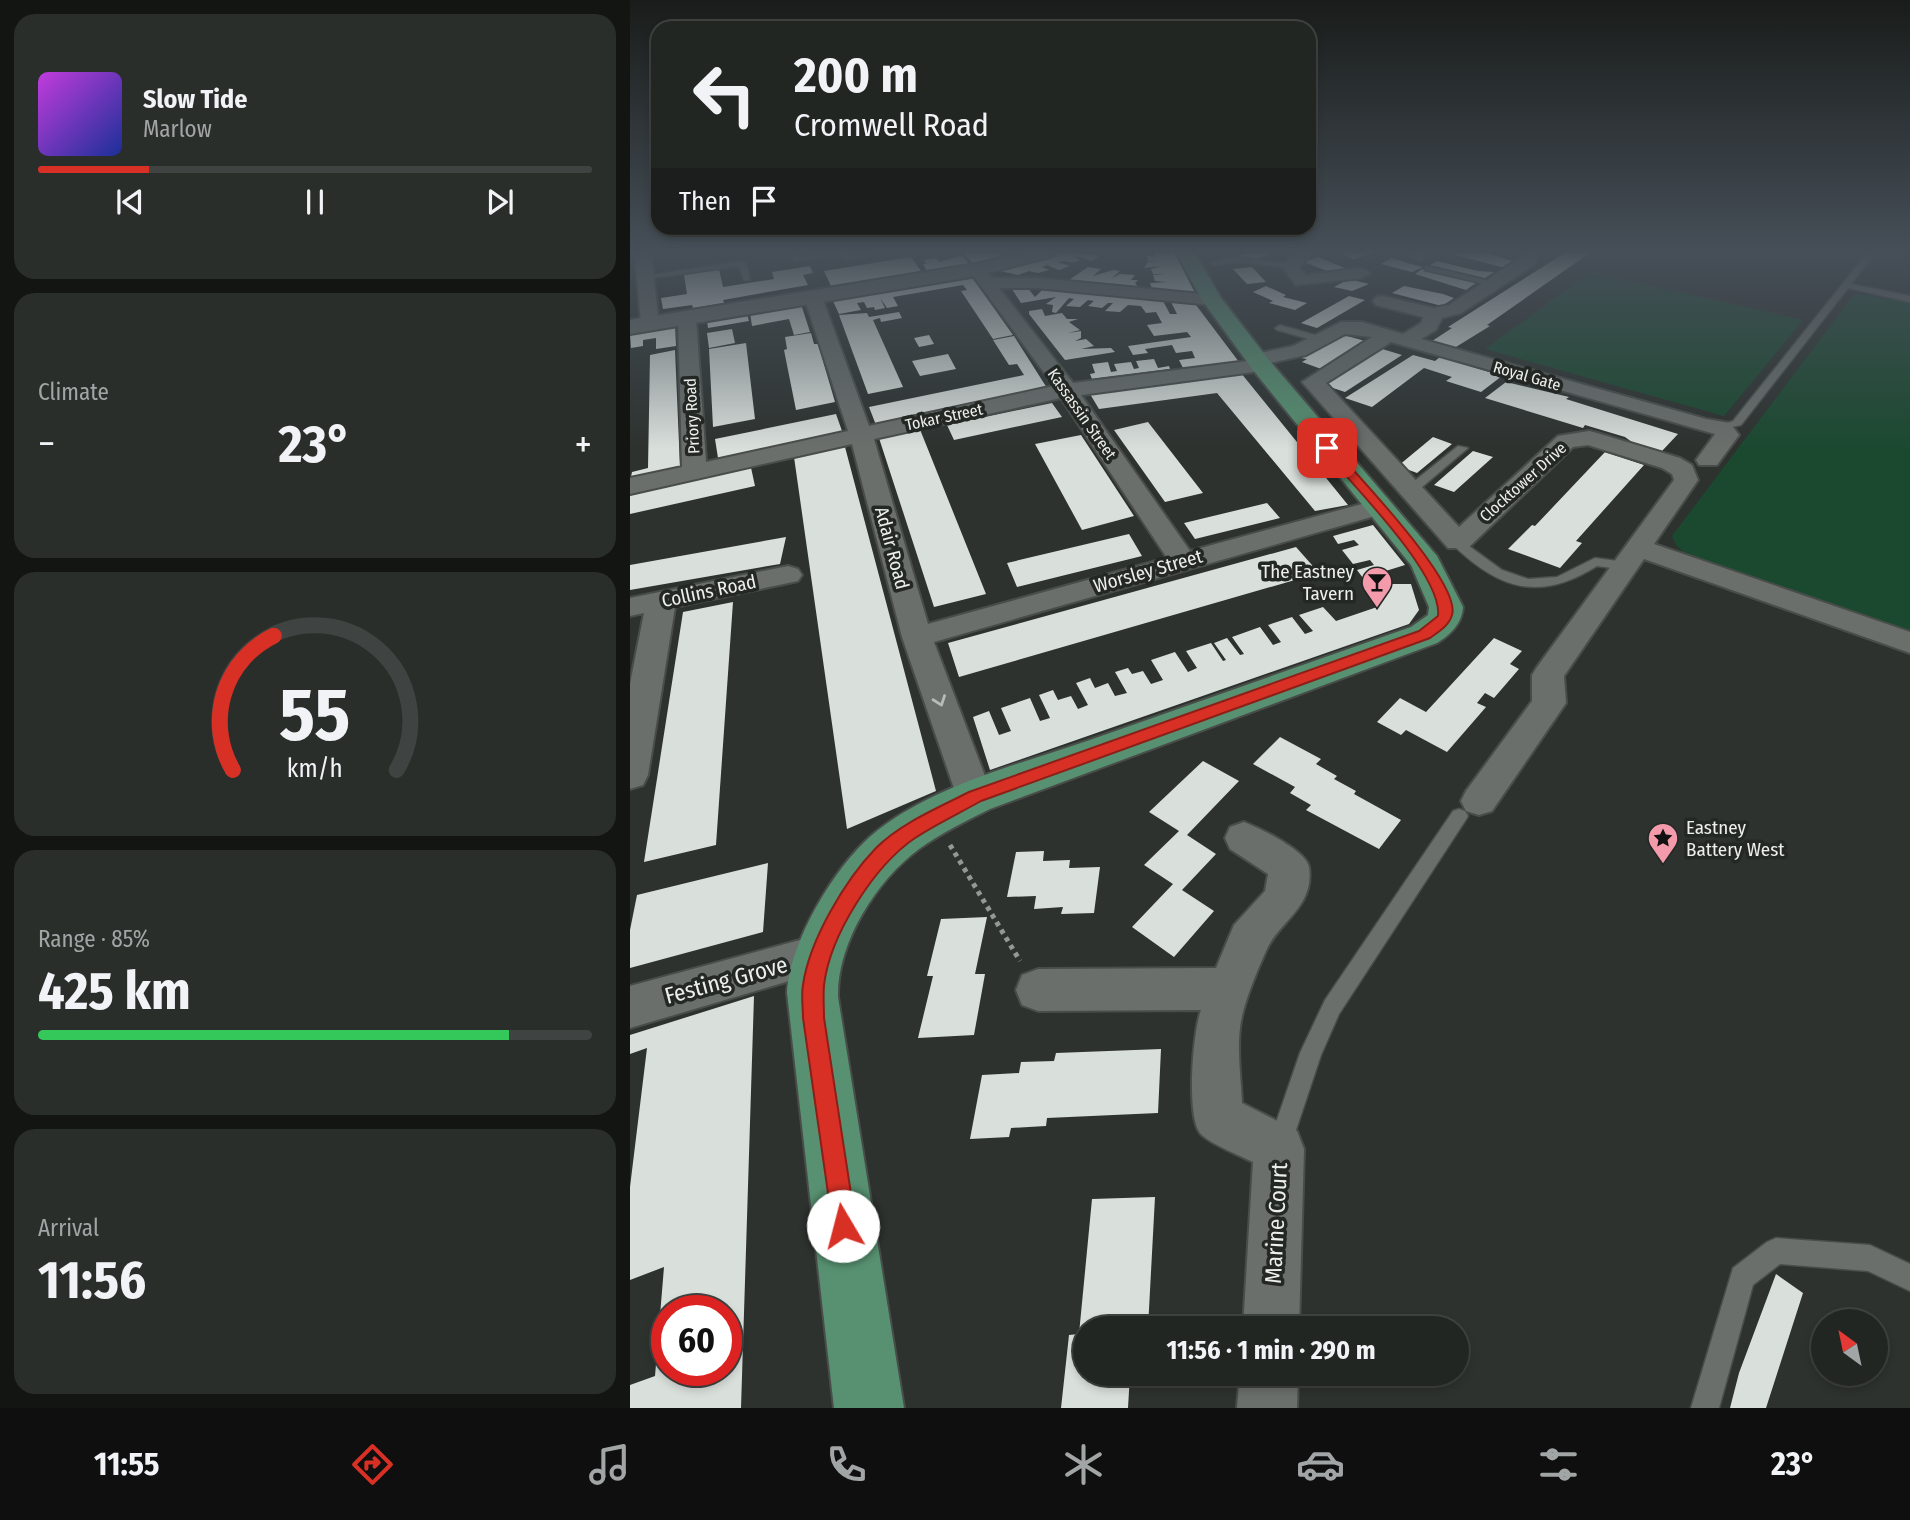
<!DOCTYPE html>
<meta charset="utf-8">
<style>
:root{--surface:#222623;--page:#2a2e2b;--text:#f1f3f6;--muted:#a2a5a6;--line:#3f4341;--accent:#d93025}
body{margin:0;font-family:"Fira Sans Condensed",sans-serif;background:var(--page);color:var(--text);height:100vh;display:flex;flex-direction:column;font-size:26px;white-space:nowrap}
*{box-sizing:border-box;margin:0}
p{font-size:23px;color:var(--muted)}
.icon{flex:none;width:38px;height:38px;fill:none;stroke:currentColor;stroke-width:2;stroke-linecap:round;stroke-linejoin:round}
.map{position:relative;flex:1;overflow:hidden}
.panel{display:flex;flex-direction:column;gap:14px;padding:14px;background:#131513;width:630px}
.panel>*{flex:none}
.guide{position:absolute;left:21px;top:21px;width:665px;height:214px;border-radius:21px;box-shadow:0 4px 10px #0003,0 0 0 2px var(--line);background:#222623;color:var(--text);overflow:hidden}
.needle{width:46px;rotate:327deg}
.controls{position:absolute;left:1181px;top:1309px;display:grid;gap:14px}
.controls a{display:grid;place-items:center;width:77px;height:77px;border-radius:50%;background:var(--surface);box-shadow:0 4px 10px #0003,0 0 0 2px var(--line);font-size:35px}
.speed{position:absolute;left:21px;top:1295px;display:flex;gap:14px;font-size:35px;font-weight:700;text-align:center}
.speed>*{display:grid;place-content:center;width:91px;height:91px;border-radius:50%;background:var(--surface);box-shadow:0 4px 10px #0003,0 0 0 2px var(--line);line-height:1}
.speed .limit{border:10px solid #d22;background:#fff;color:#111}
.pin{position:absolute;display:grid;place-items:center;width:60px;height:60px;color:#fff;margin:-30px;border-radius:14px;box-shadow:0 4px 10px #0006}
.me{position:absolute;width:77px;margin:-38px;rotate:352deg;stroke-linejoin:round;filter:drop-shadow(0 0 5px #0008)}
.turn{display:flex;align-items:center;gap:24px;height:147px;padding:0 28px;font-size:32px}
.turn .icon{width:91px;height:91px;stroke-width:2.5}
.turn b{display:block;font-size:49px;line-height:60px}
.then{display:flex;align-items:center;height:66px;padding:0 28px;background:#0003;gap:14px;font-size:26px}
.big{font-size:52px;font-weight:700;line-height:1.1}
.panel .widget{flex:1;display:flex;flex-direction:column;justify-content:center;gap:10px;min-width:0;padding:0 24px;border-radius:21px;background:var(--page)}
.panel .dial{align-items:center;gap:0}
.dial svg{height:182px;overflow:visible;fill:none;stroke:var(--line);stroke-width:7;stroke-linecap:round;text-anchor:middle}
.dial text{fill:var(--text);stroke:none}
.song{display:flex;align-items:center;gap:21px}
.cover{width:84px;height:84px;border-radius:10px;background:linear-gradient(135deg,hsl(290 70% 55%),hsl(230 70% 35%))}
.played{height:7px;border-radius:4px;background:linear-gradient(90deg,var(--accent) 20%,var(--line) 20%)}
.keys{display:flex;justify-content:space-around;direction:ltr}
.heat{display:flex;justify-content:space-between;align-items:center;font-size:38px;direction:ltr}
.charge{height:10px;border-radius:5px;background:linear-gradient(90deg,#34c759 85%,var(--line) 0)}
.trip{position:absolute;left:443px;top:1316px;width:396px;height:70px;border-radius:35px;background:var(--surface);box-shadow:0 4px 10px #0003,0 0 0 2px var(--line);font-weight:700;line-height:70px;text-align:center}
.tab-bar{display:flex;height:112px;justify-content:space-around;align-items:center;background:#0e0f0e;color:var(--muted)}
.tab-bar .icon{width:49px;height:49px}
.tab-bar .selected{color:var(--accent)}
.tab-bar b{font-size:32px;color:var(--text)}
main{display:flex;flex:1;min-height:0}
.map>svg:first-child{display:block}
</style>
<main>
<section class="panel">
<div class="widget">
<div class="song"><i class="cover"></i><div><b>Slow Tide</b><p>Marlow</p></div></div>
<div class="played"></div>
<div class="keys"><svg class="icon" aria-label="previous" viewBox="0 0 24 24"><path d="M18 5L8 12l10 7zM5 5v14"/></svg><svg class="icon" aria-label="pause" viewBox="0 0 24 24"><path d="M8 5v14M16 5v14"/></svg><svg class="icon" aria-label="next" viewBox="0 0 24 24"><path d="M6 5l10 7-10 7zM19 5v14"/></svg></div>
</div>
<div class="widget"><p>Climate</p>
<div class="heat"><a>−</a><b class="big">23°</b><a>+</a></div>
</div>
<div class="widget dial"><svg viewBox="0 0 100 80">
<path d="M14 69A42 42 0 1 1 86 69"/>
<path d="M14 69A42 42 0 0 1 32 10" stroke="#d93025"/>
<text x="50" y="56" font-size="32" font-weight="700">55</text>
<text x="50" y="72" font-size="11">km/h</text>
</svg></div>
<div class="widget"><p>Range · 85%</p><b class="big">425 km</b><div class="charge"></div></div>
<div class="widget"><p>Arrival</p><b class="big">11:56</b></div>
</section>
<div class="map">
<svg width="1280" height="1408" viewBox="0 0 1280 1408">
<rect width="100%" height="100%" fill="#2d322f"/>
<path fill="#1b4930" d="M961 272 1173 320 1094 416 855 349Z
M1228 294 1280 303V635L1059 557 1046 545 1042 536 1222 297Z"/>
<path fill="#d9dfdb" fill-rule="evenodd" d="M344 252H367L371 257 344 265 334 254Z
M435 252 469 256 462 261 447 256 444 257 450 260 444 262 449 263 433 261 428 262 440 266 429 270 417 265 412 267 419 270 408 273 399 271 388 275 370 271Z
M524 252H544L565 293 522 289 520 283 537 282 525 281 523 275H535L523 274 521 269 531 266 514 268 518 262 529 261H518L516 256 525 255Z
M619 252H645L622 261 608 256Z
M708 252H744V253L724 259Z
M830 252 860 254 882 261 872 267 825 255Z
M936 252H961L857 325 860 326 821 350 799 343 822 328 818 327Z
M332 255 341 266 298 273 293 264H296L294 260 306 258 309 262Z
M281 257 291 271 201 286 194 271Z
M688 257 717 269 702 273 674 262Z
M762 258 777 263 793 267 782 272 751 264Z
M807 261 848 271 864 272 855 278 800 265Z
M180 266 183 273 173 275 178 285 93 300 94 303 63 308 62 305 33 309 31 298 57 294 54 275 89 269 93 287 144 279 142 272Z
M458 267 471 269 463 276 483 270 490 271 482 278 490 274 505 275 501 280H508L505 283 509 288 439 280Z
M622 267 636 282 617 284 603 269Z
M792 269 832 279 846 283 836 290 785 274Z
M341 276 383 335 363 339 331 291 337 290 333 285 263 297 268 306 257 308 250 298 255 308 245 310 244 307 237 308 234 302 227 303 231 310 209 314 202 299Z
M719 279 739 284 722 291 704 287Z
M380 286H396L405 297 414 288 533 301 540 314H547L541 302 566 305 609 362 553 368 549 360 565 358 562 351 546 353 542 345 515 349 518 353 503 355 498 346 561 337 557 332 524 336 517 325 532 323 526 312 516 313 511 306 498 305 490 312 475 311 483 303H478L472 308 458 306 464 301 458 300 450 307 436 306 444 299 439 298 426 313 422 312 423 305 416 304 426 297 391 303Z
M636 286 656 295 653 297 677 303 665 310 639 303 643 301 623 292Z
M774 286 813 294 824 298 812 306 762 293Z
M719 296 735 300 687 328 671 323Z
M171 304 180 332 164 335 159 319 122 326 120 313Z
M412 309 415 316 432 313 437 319H448L439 322 450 330 438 333 451 331V338L445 341 456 339 464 346 451 349 481 348 485 352 435 360 399 314V311Z
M269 312 272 318 251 322 250 318 243 320 273 387 238 394 209 315 237 313 239 317Z
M117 314 119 321 78 328 77 320Z
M45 325 46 346 26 349V338L13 340V346L1 348 0 334Z
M102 329 105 343 79 348 77 333Z
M181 333 184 344H188L205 402 166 410 154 350 157 349 155 337Z
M299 335 304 344 289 347 284 338Z
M384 336 417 388 246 425 239 407 394 375 387 364 379 365 363 340Z
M717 336 739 342 694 370 672 362 677 359 671 358 707 337Z
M116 343 125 419 83 427 79 349Z
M749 348 772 355 715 392 691 384Z
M45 350 50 467 1 477 2 472 18 468 20 355Z
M318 354 326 369 290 376 282 361Z
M783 355 805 361 810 357 872 376 851 392 816 381 822 377 794 368 742 407 715 398Z
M524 359 528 368 539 366 540 369 462 379 460 374 465 373 462 364 478 362 481 372 487 371 484 364 501 362 504 369 509 368 506 361Z
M611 373 718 505 685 511 587 393 469 409 460 394Z
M876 382 939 397 936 399 1048 434 1032 451 1006 445 995 437 955 425 953 428 855 398Z
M422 403 432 417 324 440 317 425Z
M206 414 212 431 88 458 85 439Z
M518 422 573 493 535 502 484 430Z
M289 427 356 594 304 607 248 435Z
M451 435 504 516 452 530 405 444Z
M803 437 822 444 787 473 768 466Z
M215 447 306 791 217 829 164 457Z
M843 451 863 457 824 492 804 485Z
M975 452 1014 465 946 541 952 543 930 568 878 549 902 525 905 526Z
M120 463 125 486 0 514V490Z
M637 503 650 518 565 539 554 523Z
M743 525 775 565 733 578 727 570 744 565 740 560 723 564 712 550 729 545 724 540 708 544 703 536Z
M499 534 512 556 387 587 377 563Z
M156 537 150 564 0 590V565Z
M666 547 689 573 329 677 318 643Z
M760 584H781L789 610 779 624 360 770 343 717 359 711 369 735 381 731 371 708 400 698 410 721 420 718 409 695 423 690 428 700 441 696 448 709 458 705 446 683 460 678 465 688 478 683 485 696 497 693 485 672 498 668 502 674 513 671 521 684 533 680 521 660 545 652 558 672 567 668 556 651 581 643 593 661 596 660 584 643 597 638 610 655 614 654 602 637 630 627 643 645 651 642 638 625 662 617 675 634 683 631 669 615 693 607 706 621 750 606 743 590Z
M103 602 86 845 14 862 53 612Z
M864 638 892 651 880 664 889 669 864 698 855 693 847 703 856 707 817 752 776 730 771 735 747 722 770 698 796 712Z
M650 737 691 759 686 764 707 776 704 779 726 791 724 794 771 820 749 849 676 810 681 805 660 793 665 787 623 764Z
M573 761 609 781 557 835 586 854 552 890 584 911 544 957 502 927 543 884 514 865 549 831 519 812Z
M414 851 413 861 440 860 439 868 470 867 464 913 431 914 433 907 404 909 406 896 377 897 386 852Z
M138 863 133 932 0 968V930L7 895Z
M357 917 345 974H355L344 1035 288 1038 303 976H297L311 919Z
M124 996 111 1408H0V1385L25 1376 34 1267 0 1280V1187L17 1048 0 1054V1035ZM37 1311H96V1370H37Z
M531 1049 528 1113 417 1118 416 1126 381 1128 379 1137 340 1139 352 1075 389 1073 391 1062 424 1061 426 1053Z
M525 1197 518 1328H455V1374H500L498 1408H431L439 1335 449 1334 462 1199Z
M1146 1274 1173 1293 1136 1408H1100L1109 1373Z"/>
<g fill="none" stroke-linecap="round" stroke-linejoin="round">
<g stroke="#494d4a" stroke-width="3">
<path id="lane" d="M158 252H166L168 256 217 252 218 255 261 252 215 260 210 254 165 261Z
M1238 252H1246L1221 284 1280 296V302L1218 288 1111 425 1088 430V426L1103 421Z
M602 257 660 264 664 266 660 268 611 262 584 265 580 263Z
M112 261 116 263 120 280H114L109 266 14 279 10 277Z
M795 266 864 282 868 284 864 286 795 270Z
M650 325 692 337 694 339 689 342 647 330 645 328Z
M828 446 838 448 785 493H777V487Z
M828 538 872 570 898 579 927 577 965 558 996 562 1003 566 996 570 967 566C910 602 870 590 823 545L822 542Z
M829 809 835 811 838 816 835 821 709 1014 691 1055 659 1151 651 1155 643 1151 639 1143 670 1053 695 1000 823 811Z
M1146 1238 1240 1245 1280 1264V1291L1238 1271 1150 1264 1123 1285 1089 1408H1061L1103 1268 1137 1242Z"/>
</g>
<g stroke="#494d4a" stroke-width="4">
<path id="street" d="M5 252H21L29 324 20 330 11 324Z
M666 252H684L669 267 676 275 732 268 740 273 732 278 666 285 652 266Z
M773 252H794L797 256 789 261Z
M893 252H911L904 265 831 313 812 318 806 330 791 339 1076 419 1100 423 1109 435 1087 465H1069L1066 460 1085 434 761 342 696 383 829 527 928 436 959 431 967 433 1050 458 1062 465 1068 480 1024 544 1280 632V653L1014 559 934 676 936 703 862 811 849 815 836 811 831 801 836 791 902 701V675L907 667 1044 480 1042 474 1032 468 958 445 943 447 838 548H818L672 382 742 337 715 334 676 355 640 363 638 369 631 371 451 395 560 551 750 499 759 502 763 507 759 512 304 642 363 797 358 807 345 811 332 807 327 797 272 637 222 444 0 494V478L52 467 48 318 50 314 57 312 66 318 76 462 218 431 174 297 177 293H189L192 297 239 426 424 386 339 270 341 266H353L362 278H406L582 295 591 300 582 305 406 288H369L443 383 618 361 620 355 663 346 711 322H732L773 334 791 323 793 317 746 305 743 301 746 297 752 296 804 308 819 305 889 259ZM431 398 537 558 298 624 244 439Z
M158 566 168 569 172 575 168 581 45 607 18 775 13 785 0 789V684L14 613 0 616V598Z
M614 822C629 828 676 850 679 867 685 907 648 922 636 951 627 971 612 1007 610 1028 607 1052 611 1079 612 1103L667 1131 674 1149 669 1328H613L623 1162C611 1156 578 1143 570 1133 556 1115 563 1031 571 1010L408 1011 392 1005 386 990 392 975 408 969 586 968 604 925 635 891 638 874 600 849 595 838 600 827Z
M192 934 207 939 213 953 207 967 0 1028V986Z
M610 1374H668L667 1408H607Z"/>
</g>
<g stroke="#494d4a" stroke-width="4">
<path id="secondary" d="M394 252H425L423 256 347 276 0 334V320L346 264Z"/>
</g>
<g stroke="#494d4a" stroke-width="4">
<path id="primary" d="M546 252H564L591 298 639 360 807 556 833 607C832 624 820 635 807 643L360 809C336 821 311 833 289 849 246 881 207 943 208 997L274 1408H204L157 993C160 940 207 862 248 830 308 784 387 765 457 741 565 703 673 665 781 627L798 615 799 607 781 565 623 370 572 300Z"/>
</g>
<path stroke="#949895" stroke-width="5" stroke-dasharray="4.5 4.5" stroke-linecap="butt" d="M320 845 390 961"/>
<use href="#lane" fill="#6a6f6c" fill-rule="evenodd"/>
<use href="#street" fill="#6a6f6c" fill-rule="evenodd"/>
<use href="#secondary" fill="#6a6f6c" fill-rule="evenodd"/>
<use href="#primary" fill="#579171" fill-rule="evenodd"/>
</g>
<defs><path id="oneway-chevron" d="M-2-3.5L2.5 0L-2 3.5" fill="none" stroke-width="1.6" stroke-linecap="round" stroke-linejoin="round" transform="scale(1.75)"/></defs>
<use stroke="#b8bcb9" href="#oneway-chevron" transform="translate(310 701) rotate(70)"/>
<linearGradient id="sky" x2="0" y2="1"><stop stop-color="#191c1a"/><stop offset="0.56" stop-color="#464f58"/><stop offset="1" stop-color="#464f58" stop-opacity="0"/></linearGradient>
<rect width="1280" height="449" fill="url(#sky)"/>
<path fill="#d93025" stroke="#8d1f18" stroke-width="2" d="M693 445H701C724 472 832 583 822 615 819 626 808 632 800 638L351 801C330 813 306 824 285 838 244 866 200 935 194 985 193 996 194 1007 194 1018L226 1226 222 1235 213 1239 204 1235 173 1018C173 1007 171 995 173 985 179 941 215 880 246 848 271 823 308 808 339 792L789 631 808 616C813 575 721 483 693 450Z"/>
<defs>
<g id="bar-pin" transform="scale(1.575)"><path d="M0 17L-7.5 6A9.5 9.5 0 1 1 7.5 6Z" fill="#f39aab" stroke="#242825"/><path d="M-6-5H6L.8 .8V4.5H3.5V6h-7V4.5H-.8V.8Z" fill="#111"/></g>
<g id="sight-pin" transform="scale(1.575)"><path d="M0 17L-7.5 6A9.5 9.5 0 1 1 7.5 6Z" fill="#f39aab" stroke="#242825"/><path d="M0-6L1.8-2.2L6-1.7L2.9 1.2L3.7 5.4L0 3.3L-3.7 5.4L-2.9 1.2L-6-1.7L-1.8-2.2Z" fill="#111"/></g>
</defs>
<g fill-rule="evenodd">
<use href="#bar-pin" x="747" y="582"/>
<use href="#sight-pin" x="1033" y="838"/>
</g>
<g text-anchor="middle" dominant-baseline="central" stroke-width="7" stroke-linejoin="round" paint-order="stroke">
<g font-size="16" fill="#ecefed" stroke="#242825">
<text transform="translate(897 376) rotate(16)">Royal Gate</text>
<text transform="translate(452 414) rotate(55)">Kassassin Street</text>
<text transform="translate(62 416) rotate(-93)">Priory Road</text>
<text transform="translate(314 417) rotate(-12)">Tokar Street</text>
<text transform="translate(893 482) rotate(-42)">Clocktower Drive</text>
</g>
<g font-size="19" fill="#ecefed" stroke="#242825">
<text transform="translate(262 548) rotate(75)">Adair Road</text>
<text transform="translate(518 571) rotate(-16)">Worsley Street</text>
<text transform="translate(79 591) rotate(-12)">Collins Road</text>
</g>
<g font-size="19" fill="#ecefed" stroke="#242825" text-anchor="end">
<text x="724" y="571">The Eastney<tspan x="724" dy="22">Tavern</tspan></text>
<text x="1056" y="827" text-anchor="start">Eastney<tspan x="1056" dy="22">Battery West</tspan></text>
</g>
<g font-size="23" fill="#ecefed" stroke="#242825">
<text transform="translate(96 980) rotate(-15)">Festing Grove</text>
<text transform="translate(646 1223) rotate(-87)">Marine Court</text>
</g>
</g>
</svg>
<div class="controls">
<a><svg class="needle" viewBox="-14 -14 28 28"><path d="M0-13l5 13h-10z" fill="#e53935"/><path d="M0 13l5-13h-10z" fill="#a2a5a6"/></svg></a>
</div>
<div class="speed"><div class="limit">60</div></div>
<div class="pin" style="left:697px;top:448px;background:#d93025"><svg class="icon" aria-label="arrive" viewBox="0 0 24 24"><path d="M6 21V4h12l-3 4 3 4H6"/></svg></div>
<svg class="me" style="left:213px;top:1226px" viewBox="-20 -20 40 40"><circle r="19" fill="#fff"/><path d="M0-13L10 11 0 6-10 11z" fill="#d93025"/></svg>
<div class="trip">11:56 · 1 min · 290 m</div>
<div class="guide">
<div class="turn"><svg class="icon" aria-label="left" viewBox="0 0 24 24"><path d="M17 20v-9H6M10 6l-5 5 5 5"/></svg><div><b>200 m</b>Cromwell Road</div></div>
<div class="then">Then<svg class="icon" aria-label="arrive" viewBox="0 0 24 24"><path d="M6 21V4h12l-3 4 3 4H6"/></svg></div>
</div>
</div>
</main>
<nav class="tab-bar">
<b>11:55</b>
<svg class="icon selected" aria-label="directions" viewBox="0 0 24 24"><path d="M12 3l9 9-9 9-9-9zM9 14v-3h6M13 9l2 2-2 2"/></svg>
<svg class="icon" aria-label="music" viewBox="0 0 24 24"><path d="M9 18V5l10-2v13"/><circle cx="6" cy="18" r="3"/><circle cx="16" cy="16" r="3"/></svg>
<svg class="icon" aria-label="phone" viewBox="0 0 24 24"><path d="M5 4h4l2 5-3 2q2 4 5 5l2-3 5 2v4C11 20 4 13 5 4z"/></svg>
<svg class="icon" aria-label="climate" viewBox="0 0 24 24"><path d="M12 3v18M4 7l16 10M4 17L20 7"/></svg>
<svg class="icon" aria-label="car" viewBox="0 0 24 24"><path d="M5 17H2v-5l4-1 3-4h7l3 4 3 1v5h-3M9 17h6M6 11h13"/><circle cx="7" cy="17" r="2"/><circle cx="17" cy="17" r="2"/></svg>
<svg class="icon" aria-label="filters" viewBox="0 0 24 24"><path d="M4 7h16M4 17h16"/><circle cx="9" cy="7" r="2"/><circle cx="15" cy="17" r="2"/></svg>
<b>23°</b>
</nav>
